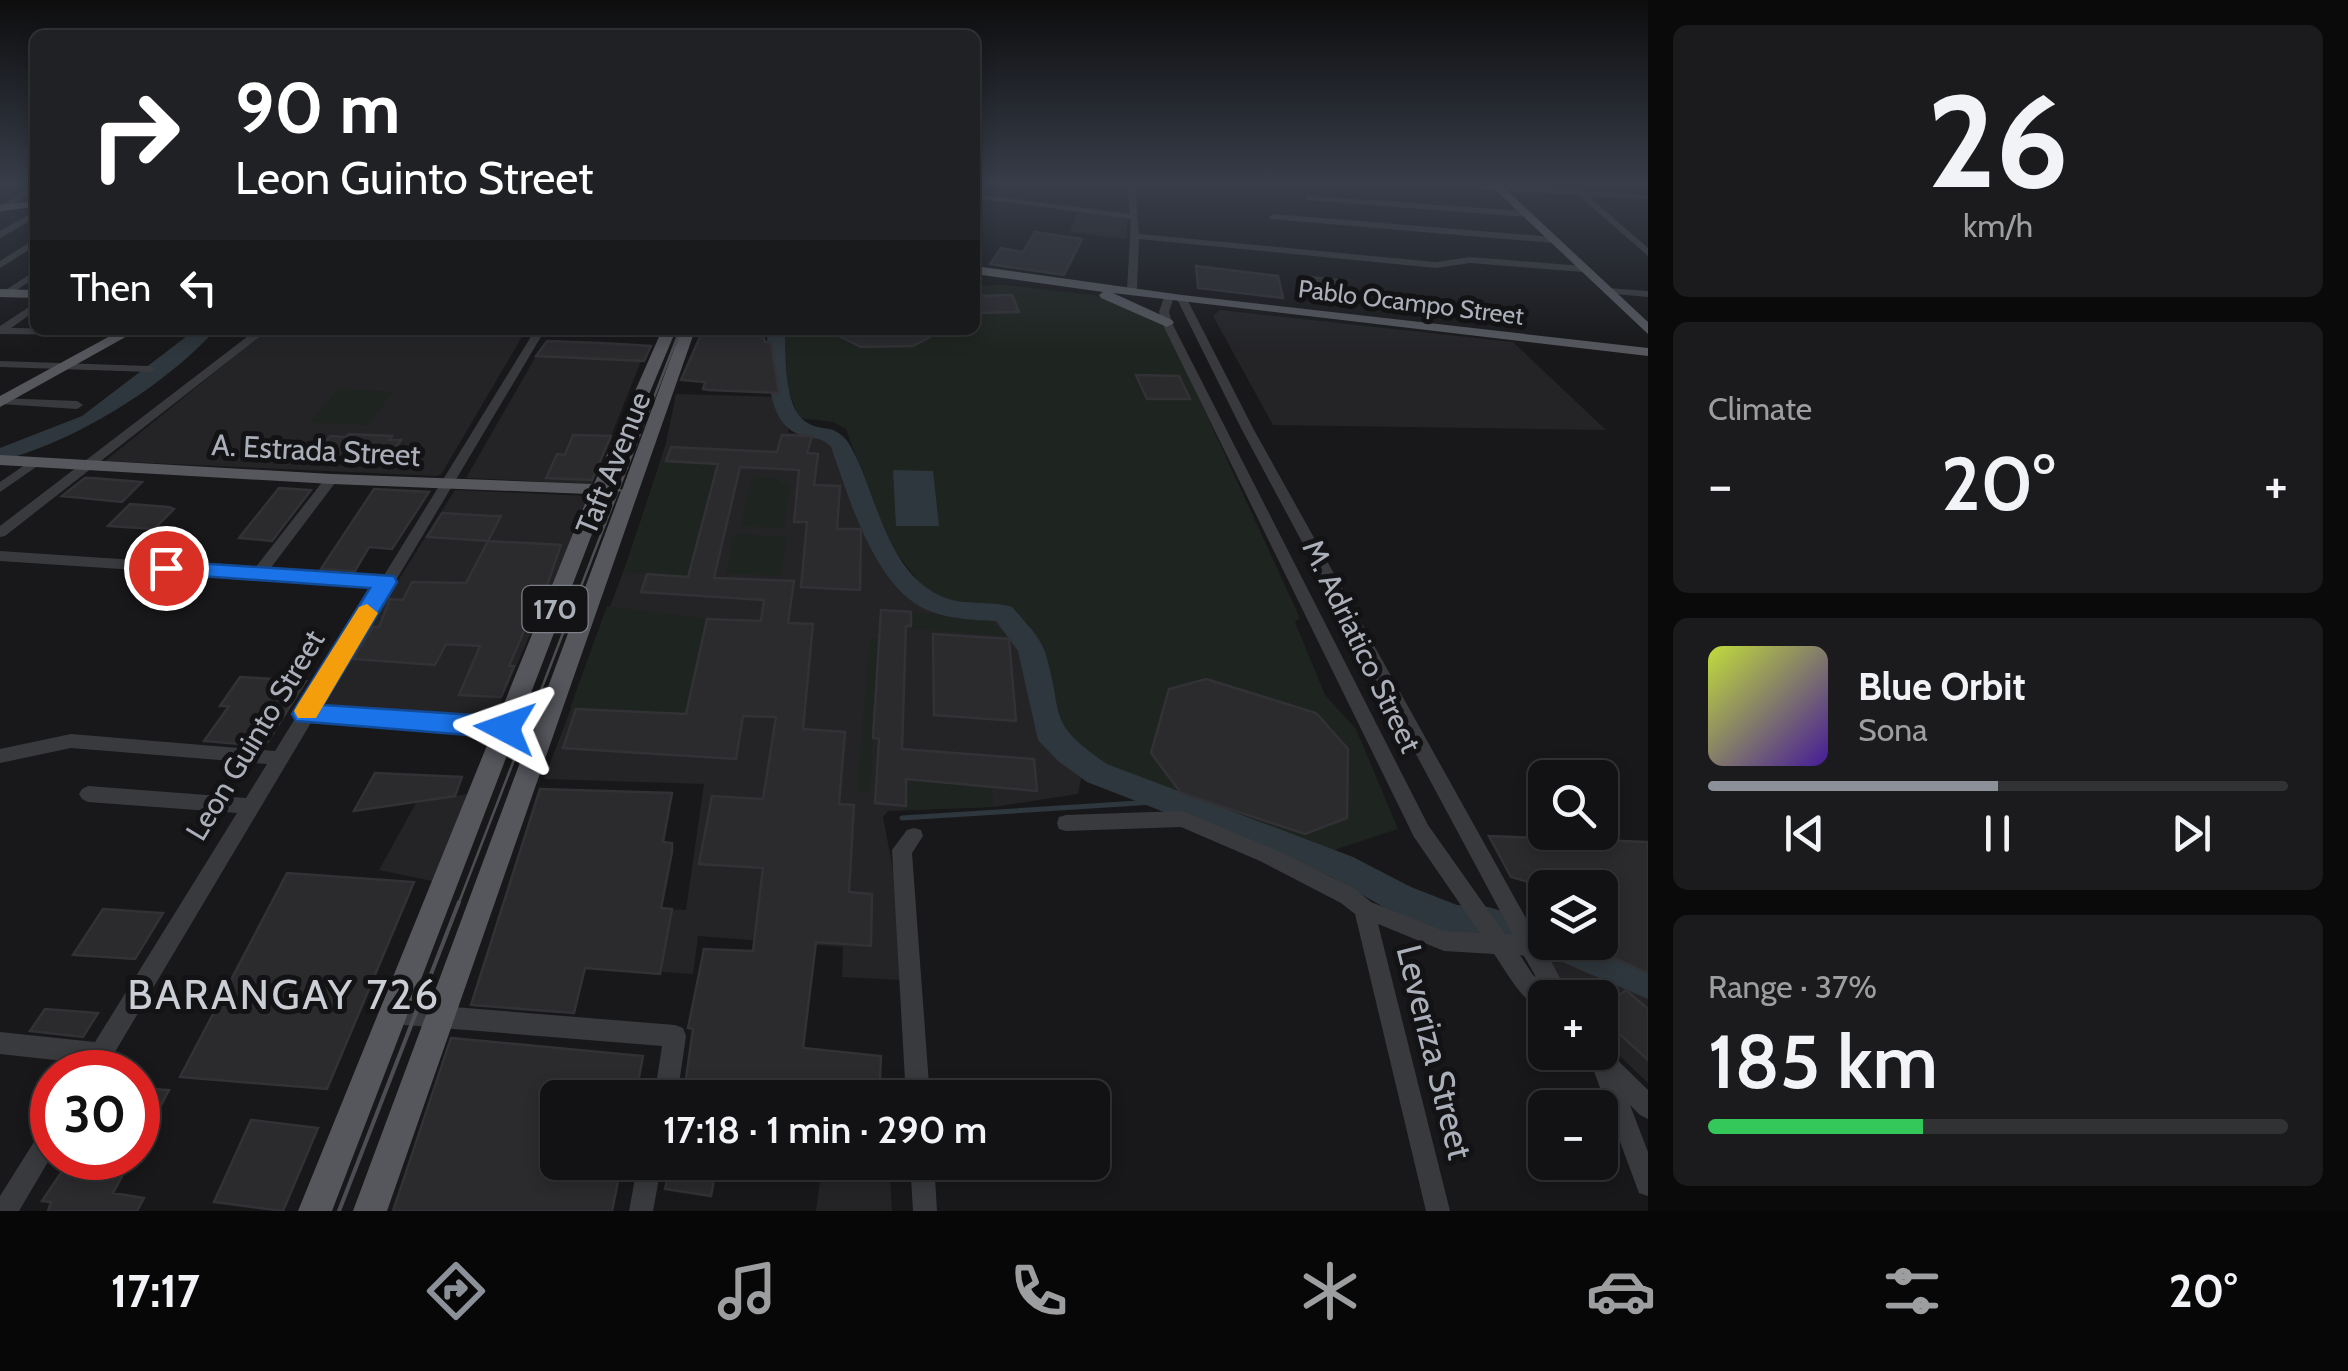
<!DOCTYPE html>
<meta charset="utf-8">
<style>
:root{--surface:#121214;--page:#1b1b1d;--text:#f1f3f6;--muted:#9c9ea0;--line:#313234;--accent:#8c9099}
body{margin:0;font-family:Cabin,sans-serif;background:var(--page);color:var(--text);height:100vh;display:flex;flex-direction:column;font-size:38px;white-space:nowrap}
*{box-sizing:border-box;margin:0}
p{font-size:32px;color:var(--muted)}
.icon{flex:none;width:55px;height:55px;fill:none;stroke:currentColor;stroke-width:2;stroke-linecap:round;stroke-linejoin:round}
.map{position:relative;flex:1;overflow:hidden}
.sheet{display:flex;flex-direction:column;gap:25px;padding:25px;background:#0a0a0b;width:700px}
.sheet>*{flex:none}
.hud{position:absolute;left:30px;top:30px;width:950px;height:305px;border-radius:15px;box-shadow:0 5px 15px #0003,0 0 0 2px var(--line);background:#202124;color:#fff;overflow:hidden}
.buttons{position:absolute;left:1528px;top:760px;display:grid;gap:20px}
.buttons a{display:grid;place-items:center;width:90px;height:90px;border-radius:15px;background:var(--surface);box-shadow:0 5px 15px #0003,0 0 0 2px var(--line);font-size:50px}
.speed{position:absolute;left:30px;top:1050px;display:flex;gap:20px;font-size:50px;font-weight:700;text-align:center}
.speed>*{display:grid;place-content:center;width:130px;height:130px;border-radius:50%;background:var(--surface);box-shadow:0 5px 15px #0003,0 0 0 2px var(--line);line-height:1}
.speed .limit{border:15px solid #d22;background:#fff;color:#111}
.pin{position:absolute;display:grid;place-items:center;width:85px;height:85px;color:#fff;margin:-42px;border:5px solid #fff;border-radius:50%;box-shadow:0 2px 10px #0007}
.me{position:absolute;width:110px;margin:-55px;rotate:274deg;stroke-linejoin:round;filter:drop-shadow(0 0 8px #0008)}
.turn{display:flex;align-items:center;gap:35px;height:210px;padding:0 40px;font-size:45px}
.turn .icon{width:130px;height:130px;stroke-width:2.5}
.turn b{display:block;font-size:70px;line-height:85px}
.then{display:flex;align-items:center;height:95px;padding:0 40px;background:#0003;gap:20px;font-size:38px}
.big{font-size:75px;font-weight:600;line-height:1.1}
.sheet .tile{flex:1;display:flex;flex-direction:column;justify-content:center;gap:15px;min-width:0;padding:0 35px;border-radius:15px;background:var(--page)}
.sheet .dial{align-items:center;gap:0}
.dial b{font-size:130px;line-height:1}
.song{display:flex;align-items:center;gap:30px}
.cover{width:120px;height:120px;border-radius:15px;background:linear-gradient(135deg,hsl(70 70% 55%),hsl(260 70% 35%))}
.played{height:10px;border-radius:5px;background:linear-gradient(90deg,var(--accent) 50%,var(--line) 50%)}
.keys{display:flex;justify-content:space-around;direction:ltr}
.heat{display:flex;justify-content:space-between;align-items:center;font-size:55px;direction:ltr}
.charge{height:15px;border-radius:8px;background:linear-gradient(90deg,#34c759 37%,var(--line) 0)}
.trip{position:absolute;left:540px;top:1080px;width:570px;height:100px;border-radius:15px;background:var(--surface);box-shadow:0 5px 15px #0003,0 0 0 2px var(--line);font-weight:600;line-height:100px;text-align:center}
.dock{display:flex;height:160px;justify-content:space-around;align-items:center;background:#070708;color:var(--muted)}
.dock .icon{width:70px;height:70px}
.dock .current{color:var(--accent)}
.dock b{font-size:45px;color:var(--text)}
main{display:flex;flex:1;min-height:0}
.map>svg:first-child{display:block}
</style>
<main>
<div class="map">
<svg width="1648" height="1211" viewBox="0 0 1648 1211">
<rect width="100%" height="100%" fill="#18181a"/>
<path fill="#242427" d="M1078 211 1128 218 1126 239 1070 232Z
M1220 310 1513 342 1606 430 1273 425 1213 316Z
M267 330H526L442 473 437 476 105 461Z
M536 356 641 361 592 484 466 478Z
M676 394 781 397 789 433 832 434 842 445 868 514 878 515 880 549 924 601 937 609 1003 619 1019 629 1039 726 1083 769 1078 794 993 807 888 811 883 817 896 885 901 980 842 977 843 947 698 936 693 974 485 960 504 901 686 910 704 784 544 779 629 557 666 443Z
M455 490 590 496 492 722 318 708Z
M473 793 437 882 379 870 416 803Z
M1541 945 1648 992V1083L1600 1037V998L1569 997Z
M671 1162 889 1163 892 1211H816L820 1180Z"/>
<path fill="#1e241f" d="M1004 285 1101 296 1160 322 1167 329 1300 618 1295 622 1325 695 1356 729 1398 829 1328 852 1106 767 1072 745 1058 720 1029 625 1016 613 1003 608 935 602 886 540 846 429 833 422 799 418 787 386 785 330H975V286Z
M338 389 393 392 367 425 311 422Z
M661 461 718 464 688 577 623 572Z
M752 477 781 479 780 484 790 485 784 528 741 526Z
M734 534 787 537 780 576 726 573Z
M607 606 707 619 813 624 804 719 570 708Z
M911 612 990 621 1007 636 911 629Z
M870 638H878L870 793 857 791Z
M910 779 992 787 993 807 905 810Z"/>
<path fill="#2e373d" d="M893 470 933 471 939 526H896Z"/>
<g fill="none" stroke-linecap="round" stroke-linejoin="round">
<path stroke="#2e373d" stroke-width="5" d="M902 818 1170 801"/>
<path fill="#2e373d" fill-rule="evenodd" d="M195 330H215C164 387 74 442 0 461V448L82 416Z
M767 330H785C786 354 783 407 806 422 823 433 832 422 848 442 877 490 884 572 943 597 964 606 990 600 1012 607 1023 620 1039 635 1045 652 1065 717 1044 721 1107 764L1353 857 1411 887 1457 905 1488 907 1545 923V942H1596L1648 963V999L1546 955 1488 939 1457 937 1387 909 1331 877 1087 782 1058 761 1038 740 1018 651 996 621C973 620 949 619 927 610 874 587 849 497 831 447 822 436 809 439 796 433 764 418 768 359 767 330Z"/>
</g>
<path fill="#2b2b2e" stroke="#323236" stroke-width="2.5" d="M1035 232 1082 239 1064 275 990 264 1001 248 1023 252Z
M1196 266 1278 276 1283 298 1198 288Z
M1310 277 1345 281 1349 297 1313 293Z
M1012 295 1019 312 975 313V296Z
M703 330H761L765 342H771L779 393 708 390 703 389 705 382 681 380Z
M827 330H943L913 346 861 347Z
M547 341 601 343 651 346 644 361 536 356Z
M1136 375 1179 376 1190 399H1147Z
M349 434 392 436 389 440H401L390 456H377L372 462 330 460 334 456 315 455 330 436 346 437Z
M573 435 611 436 592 480 546 478 557 454 565 455Z
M782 435 812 436 807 453 818 454 814 485 840 486 837 529H861L860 590 801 587 807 522H794L799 470 740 467 714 578 794 581 788 623 813 624 803 729 845 732 839 804 854 805 849 892 872 894 871 946 816 942 803 1048 881 1056 879 1098H729L684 1093 693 1029 688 1028 704 949 753 951 763 868 699 864 712 796 763 799 776 717 743 716 736 759 563 748 576 709 686 714 707 619 761 621 764 600 641 592 647 574 688 577 718 464 666 461 671 447 777 452Z
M85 478H92L142 482 122 502 62 496Z
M279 488 311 490 272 541 239 538Z
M374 489 429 492 392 549 369 547 355 571 321 569Z
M130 504 169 507 174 509 154 529 108 526Z
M442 513 492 516H501L488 541 427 537Z
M488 541 561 545 541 603H536L509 666H514L501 697 459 695 480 646 446 644 435 665 353 659 373 627H379L390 599 403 600 412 582 466 583Z
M881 610 911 612V626H906L902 749 1034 759 1037 791 906 779V806L875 803 879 739 873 738Z
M933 634 1009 639 1016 721 934 715Z
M240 677 306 681 265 746 204 741 229 706H220Z
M1206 679 1316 713 1348 749 1347 818 1305 834 1181 793 1151 753 1169 689Z
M375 773 462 777 455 796 354 811Z
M540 789 672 793 663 842 672 843V852L661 908 672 909 660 974 585 968 574 1013 471 1005Z
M1489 836 1648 842V973L1579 942H1600V888H1545V928L1533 923 1536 884 1511 877Z
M287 873 414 882 327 1089 180 1077Z
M103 909 163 913 135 959 73 955Z
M1626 990 1648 1009V1060L1600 1016V1010Z
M45 1009 98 1013 83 1037 30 1031Z
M451 1038 643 1056 635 1098H558V1162H622L612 1211H393Z
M138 1088 169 1090 138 1148Z
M251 1120 318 1128 283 1211 214 1202Z
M71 1158H132L113 1193 144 1198 137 1211H48L51 1202 42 1201Z
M671 1163 716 1169 711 1196 665 1189Z"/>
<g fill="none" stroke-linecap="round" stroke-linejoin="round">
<path fill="#393a3e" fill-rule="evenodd" d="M0 183H30L0 187Z
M1127 183H1135L1139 234 1436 262 1470 257 1583 266 1588 269 1583 272 1470 263 1436 268 1139 239 1137 290 1132 293 1127 290 1131 219 975 198V194L1130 214Z
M1408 183H1451L1648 195V199L1588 196 1648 248V256L1578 195 1412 185Z
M35 185V191L0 213V206Z
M1309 196 1526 211 1530 214 1526 217 1306 200V196Z
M35 211V218L0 238V231Z
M1273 214 1553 237 1557 240 1553 243 1270 219 1269 217Z
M35 239V246L0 268V261Z
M35 271V278L9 295 1 293Z
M1607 288 1648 291V297L1604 293V289Z
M1169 294 1174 297 1169 312 1172 323 1428 825 1505 934 1513 935 1242 430 1177 299 1178 297 1187 299 1254 430 1537 938 1540 939 1570 998H1545V1012C1522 1002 1508 974 1494 954L1444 951 1378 924 1450 1211H1426L1355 914 1341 903 1260 861 1181 827 1066 831 1059 829 1057 823 1059 817 1066 815 1182 811 1274 849 1355 889 1371 902 1444 931 1480 933 1414 837 1162 323 1159 312 1164 297ZM1520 955 1524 956 1536 977 1533 975Z
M35 303V311L11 328 185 330 189 333 184 336 0 334V326Z
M256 330H268L5 536 0 537V526Z
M535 330H545L320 708 505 721 511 723 514 728 511 733 505 735 312 721 103 1072H79L82 1063 0 1054V1032L95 1042 237 813 88 802 82 799 79 794 82 789 88 786 246 798 267 764 71 748 0 763V749L71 734 275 751 377 586 0 561V551L255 568 327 476 332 475 338 479 270 569 383 577Z
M0 361 150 366 156 369 150 372 0 367Z
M0 398 77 401 83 405 77 409 0 404Z
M35 458 41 462 39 465 0 492V482Z
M914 828 921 830 923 836 912 853 930 1098H906L892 850 907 830Z
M392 1002 675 1025 683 1028 686 1036 677 1098H654L662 1046 392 1024 384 1021 381 1013 384 1005Z
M1600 1043 1648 1090V1119L1640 1115 1630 1105 1648 1152V1196L1639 1193 1592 1066 1583 1052H1600Z
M52 1122V1155L19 1211H0V1196L44 1126Z
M638 1162H662L653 1211H629Z
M910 1162H934L937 1211H913Z"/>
<path fill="#55575d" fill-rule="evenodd" d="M1488 183H1499L1648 322V334Z
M35 201V207L0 211V205Z
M975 266 1182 295 1648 348V356L1113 293 1172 320 1174 323 1167 327 1101 298 1099 295 1103 292 975 274Z
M0 289 35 290V298L0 297Z
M121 330H138L0 407V396Z
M662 330H676L611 485 622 490 681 330H695L387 1211H353L621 491 607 495 332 1211H298L589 494 332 484 0 465V455L332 474 594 484Z"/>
<path stroke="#4c4e53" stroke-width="2.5" d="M458 905 680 330"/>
<path stroke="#4c4e53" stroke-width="4" d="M339 1211 459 902"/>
</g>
<linearGradient id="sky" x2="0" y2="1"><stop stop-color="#0d0d0e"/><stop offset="0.52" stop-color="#373d49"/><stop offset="1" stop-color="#373d49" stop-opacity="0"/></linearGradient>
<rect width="1648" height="352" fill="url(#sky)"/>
<path fill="#1a73e8" stroke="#114b97" stroke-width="2.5" d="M166 561 394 576 397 582 323 705 505 717 514 720 518 728 514 735 505 738 296 721 292 714 296 707 370 588 158 573 155 568 158 563Z"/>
<path fill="#f59e0b" d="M367 604 378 613 316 718H298L294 711 298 704 359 607Z"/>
<g text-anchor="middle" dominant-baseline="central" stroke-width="10" stroke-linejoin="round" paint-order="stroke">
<g font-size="25" fill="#abafb9" stroke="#131315">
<text transform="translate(1411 302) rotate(7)">Pablo Ocampo Street</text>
</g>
<rect fill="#131315" stroke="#7d8088" stroke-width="2.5" x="522.5" y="586" width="65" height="46" rx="8"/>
<g font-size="28" font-weight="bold" fill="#abafb9">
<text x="555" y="609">170</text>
</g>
<g font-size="30" fill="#abafb9" stroke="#131315">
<text transform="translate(316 450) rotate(3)">A. Estrada Street</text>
<text transform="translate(613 463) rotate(-68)">Taft Avenue</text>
<text transform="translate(1362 646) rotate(64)">M. Adriatico Street</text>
<text transform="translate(255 735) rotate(-59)">Leon Guinto Street</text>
</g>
<g font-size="35" fill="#abafb9" stroke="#131315">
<text transform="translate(1435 1052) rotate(76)">Leveriza Street</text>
</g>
<g font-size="42" letter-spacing="2.5" fill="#ccced5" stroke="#131315">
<text x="284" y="994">BARANGAY 726</text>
</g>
</g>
</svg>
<div class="buttons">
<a><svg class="icon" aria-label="search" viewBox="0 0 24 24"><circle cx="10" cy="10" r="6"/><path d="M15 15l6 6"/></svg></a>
<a><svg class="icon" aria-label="layers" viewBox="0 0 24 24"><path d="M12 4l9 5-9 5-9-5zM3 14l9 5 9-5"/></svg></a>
<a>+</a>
<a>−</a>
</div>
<div class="speed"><div class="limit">30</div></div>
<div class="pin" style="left:166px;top:568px;background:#d93025"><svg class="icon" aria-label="arrive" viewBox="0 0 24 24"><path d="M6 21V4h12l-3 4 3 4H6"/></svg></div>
<svg class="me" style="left:505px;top:728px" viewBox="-20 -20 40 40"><path d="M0-17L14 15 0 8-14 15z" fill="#1a73e8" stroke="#fff" stroke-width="4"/></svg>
<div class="trip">17:18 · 1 min · 290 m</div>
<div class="hud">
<div class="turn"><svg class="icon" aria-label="right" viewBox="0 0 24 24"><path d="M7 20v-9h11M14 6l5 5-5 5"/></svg><div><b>90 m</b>Leon Guinto Street</div></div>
<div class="then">Then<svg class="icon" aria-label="left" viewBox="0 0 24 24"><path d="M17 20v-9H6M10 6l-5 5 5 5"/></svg></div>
</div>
</div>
<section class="sheet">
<div class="tile dial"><b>26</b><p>km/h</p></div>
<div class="tile"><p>Climate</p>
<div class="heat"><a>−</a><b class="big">20°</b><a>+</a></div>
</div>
<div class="tile">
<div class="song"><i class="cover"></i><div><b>Blue Orbit</b><p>Sona</p></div></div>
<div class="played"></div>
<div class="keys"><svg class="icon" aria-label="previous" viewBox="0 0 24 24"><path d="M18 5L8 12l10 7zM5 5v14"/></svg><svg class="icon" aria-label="pause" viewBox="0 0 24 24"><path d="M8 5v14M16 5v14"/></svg><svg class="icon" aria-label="next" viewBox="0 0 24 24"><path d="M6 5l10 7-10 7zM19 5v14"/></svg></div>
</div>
<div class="tile"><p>Range · 37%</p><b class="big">185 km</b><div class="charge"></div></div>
</section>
</main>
<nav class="dock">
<b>17:17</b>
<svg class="icon current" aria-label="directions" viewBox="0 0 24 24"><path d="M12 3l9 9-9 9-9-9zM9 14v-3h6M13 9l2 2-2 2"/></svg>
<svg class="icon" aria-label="music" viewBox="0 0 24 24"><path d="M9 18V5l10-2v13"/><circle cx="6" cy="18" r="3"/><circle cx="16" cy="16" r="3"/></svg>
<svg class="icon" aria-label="phone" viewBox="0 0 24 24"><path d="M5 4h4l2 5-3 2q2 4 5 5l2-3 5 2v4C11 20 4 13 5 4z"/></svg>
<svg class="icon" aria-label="climate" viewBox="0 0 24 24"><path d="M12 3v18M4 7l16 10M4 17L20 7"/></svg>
<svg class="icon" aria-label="car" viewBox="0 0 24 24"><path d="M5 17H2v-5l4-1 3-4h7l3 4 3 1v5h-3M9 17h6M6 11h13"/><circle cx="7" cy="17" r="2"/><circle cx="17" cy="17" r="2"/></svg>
<svg class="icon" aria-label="filters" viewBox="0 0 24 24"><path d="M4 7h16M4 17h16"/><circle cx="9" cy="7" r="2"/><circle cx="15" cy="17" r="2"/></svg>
<b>20°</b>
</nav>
